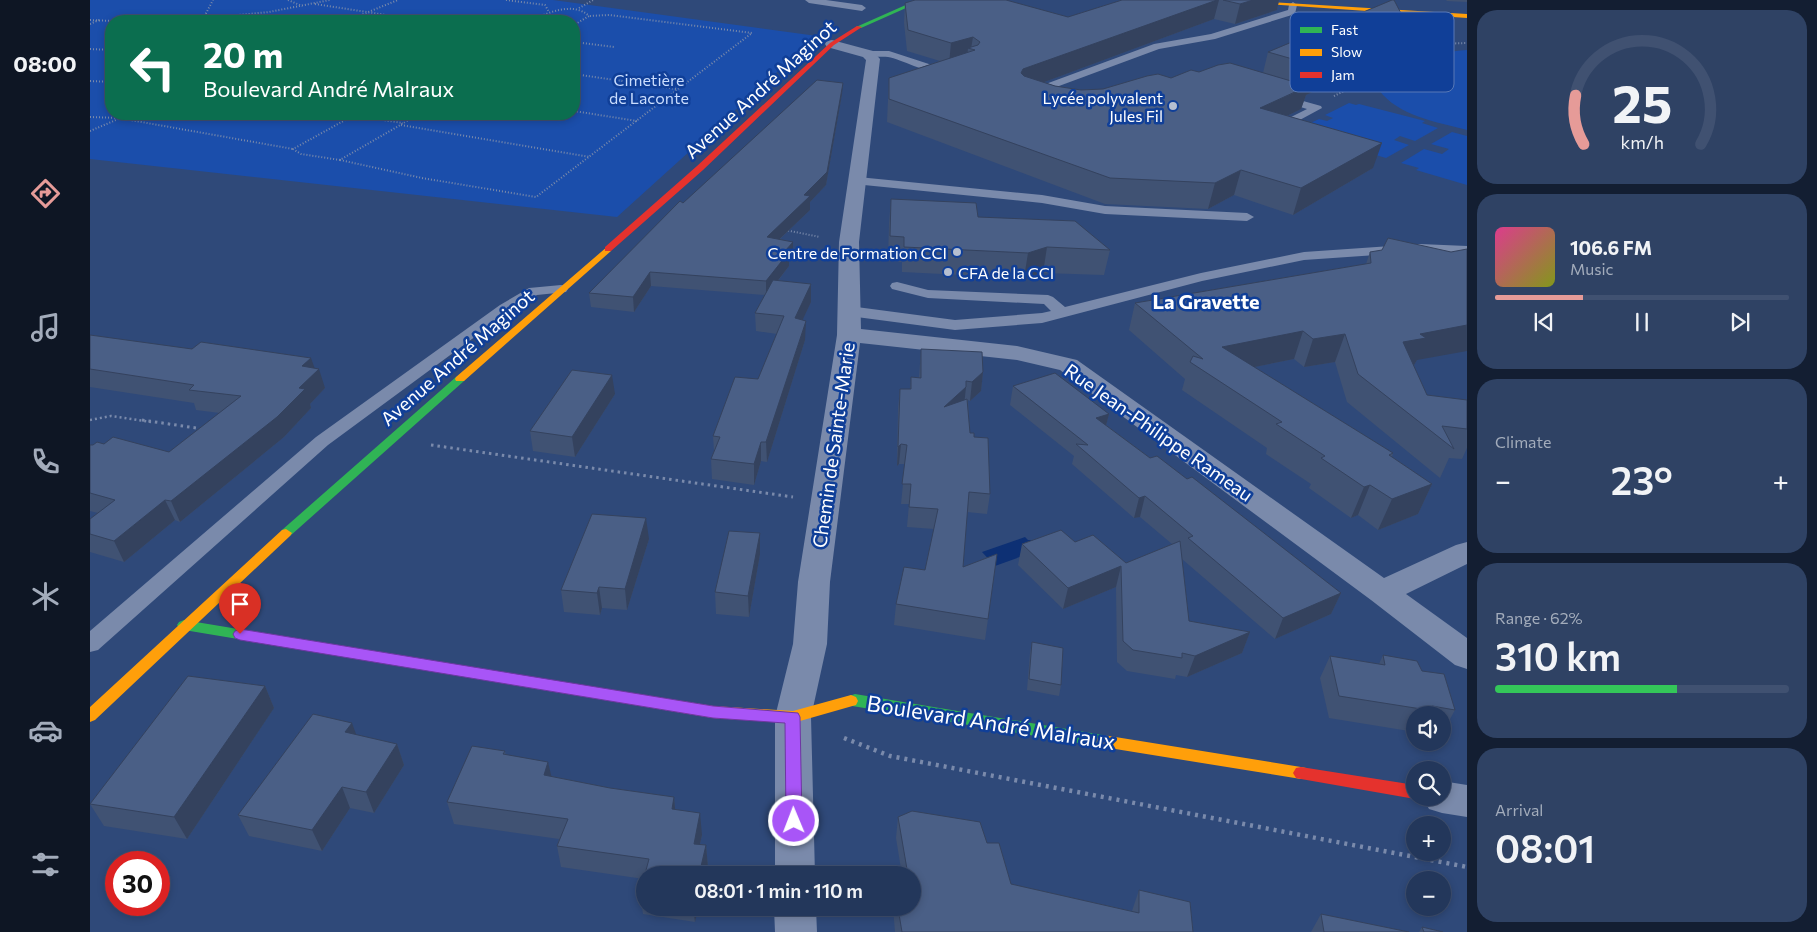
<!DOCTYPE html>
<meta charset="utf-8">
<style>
:root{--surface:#23375b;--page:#2f4264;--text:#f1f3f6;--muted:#a3acbb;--line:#405171;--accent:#e69b98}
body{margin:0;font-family:Commissioner,sans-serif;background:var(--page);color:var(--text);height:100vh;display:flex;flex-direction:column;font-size:19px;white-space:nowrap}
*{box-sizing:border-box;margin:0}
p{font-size:16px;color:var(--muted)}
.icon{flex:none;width:28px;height:28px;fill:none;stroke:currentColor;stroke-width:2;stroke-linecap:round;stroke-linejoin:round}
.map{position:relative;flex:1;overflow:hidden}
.drawer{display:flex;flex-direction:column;gap:10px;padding:10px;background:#131e32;width:350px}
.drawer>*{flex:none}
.guide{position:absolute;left:15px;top:15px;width:475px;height:105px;border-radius:20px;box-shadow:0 2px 8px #0003,0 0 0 1px var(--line);background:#0b6e4f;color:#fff;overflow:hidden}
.controls{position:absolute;left:1316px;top:706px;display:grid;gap:10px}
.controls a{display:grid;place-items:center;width:45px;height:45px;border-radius:50%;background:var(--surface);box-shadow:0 2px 8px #0003,0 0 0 1px var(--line);font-size:25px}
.speed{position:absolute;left:15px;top:851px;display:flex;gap:10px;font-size:25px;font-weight:700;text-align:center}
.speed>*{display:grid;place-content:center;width:65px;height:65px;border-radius:50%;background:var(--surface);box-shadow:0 2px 8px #0003,0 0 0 1px var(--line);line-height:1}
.speed .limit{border:8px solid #d22;background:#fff;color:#111}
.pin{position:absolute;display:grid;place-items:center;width:42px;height:42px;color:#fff;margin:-51px -21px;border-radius:50% 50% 50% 0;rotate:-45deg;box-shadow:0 0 5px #0007}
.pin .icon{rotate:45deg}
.me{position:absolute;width:55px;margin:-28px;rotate:359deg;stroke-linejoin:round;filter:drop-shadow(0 0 4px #0008)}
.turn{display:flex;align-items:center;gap:18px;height:105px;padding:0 15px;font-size:22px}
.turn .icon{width:65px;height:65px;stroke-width:2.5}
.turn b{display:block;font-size:35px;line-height:42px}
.big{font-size:38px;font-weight:600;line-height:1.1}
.drawer .tile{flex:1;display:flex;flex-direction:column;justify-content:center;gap:8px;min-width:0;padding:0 18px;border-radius:20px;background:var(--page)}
.drawer .dial{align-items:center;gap:0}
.dial svg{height:130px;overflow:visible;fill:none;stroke:var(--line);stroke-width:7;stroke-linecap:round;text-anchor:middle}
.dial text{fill:var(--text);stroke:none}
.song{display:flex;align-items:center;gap:15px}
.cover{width:60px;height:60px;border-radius:8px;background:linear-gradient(135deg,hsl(330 70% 55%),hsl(70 70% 35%))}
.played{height:5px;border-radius:2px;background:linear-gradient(90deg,var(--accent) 30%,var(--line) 30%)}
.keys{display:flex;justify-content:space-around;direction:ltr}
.heat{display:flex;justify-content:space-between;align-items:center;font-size:28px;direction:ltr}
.charge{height:8px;border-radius:4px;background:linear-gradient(90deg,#34c759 62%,var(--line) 0)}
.trip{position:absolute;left:546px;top:866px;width:285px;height:50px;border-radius:25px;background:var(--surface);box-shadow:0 2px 8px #0003,0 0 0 1px var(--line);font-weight:600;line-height:50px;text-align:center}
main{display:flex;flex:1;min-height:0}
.tab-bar{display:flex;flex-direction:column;width:90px;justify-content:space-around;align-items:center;background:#0e1624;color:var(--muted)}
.tab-bar .icon{width:35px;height:35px}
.tab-bar .active{color:var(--accent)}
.tab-bar b{font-size:22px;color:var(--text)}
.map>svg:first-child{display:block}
</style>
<main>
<nav class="tab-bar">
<b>08:00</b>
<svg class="icon active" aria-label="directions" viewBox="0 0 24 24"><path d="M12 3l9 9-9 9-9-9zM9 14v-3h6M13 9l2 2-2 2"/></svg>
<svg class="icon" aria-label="music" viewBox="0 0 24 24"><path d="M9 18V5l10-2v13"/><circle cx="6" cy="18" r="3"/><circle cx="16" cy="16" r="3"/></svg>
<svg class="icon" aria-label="phone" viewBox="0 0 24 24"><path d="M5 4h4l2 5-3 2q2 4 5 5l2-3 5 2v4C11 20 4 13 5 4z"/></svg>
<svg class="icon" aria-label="climate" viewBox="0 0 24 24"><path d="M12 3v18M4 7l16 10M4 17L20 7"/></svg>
<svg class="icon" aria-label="car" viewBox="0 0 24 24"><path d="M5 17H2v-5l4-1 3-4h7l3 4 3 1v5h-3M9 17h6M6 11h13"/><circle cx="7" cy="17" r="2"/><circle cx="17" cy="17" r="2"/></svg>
<svg class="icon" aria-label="filters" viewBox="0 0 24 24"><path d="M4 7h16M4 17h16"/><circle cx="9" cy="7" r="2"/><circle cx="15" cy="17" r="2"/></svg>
</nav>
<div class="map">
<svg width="1377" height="932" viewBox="0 0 1377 932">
<rect width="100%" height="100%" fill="#2f4979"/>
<path fill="#1b4eab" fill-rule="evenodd" d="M0 0H463L727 36 527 217 0 159ZM21 21H484V114H21Z
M1377 50V130C1347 122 1308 116 1289 90L1292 80C1323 64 1341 52 1377 50Z
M1259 103 1266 105 1269 104 1335 121 1332 123 1348 128 1325 141 1310 136 1304 140 1319 145 1296 158 1204 131 1229 119 1237 121 1243 118 1235 115Z
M1362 132 1377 136V185L1326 170 1329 168 1311 163 1334 149 1352 154 1359 149 1341 144Z"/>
<path fill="#0d3074" d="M935 537 938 540H947L949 550 905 566 892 552Z"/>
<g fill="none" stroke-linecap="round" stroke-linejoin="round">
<path stroke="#7a8aab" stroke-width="2" stroke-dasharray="1 2" stroke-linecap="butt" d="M198 0 212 6
M416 0 455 5 459 12
M225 4 335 21
M489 8 503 0
M130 18 137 21
M113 19 123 0
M0 20 22 21
M87 21 179 12 240 0
M256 21 308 0
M440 21C457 13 483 1 499 16L484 25
M0 24 9 20
M484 42 524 47
M0 49 21 50
M484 74 586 89
M0 81 21 82
M1244 96 1309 64 1324 50 1346 44 1377 43
M484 111 547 121
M266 114 203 149 211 154 250 160 329 114
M265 116 313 123
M0 117 29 118 203 149
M311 125 500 157
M0 131 40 114
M250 160 332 178 446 197 662 33 519 15 499 16
M695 230 730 237"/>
<path stroke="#7a8aab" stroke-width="2.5" stroke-dasharray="2 3" stroke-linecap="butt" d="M0 420 21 416 61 422"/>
<path stroke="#7a8aab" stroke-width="3" stroke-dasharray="2.5 4" stroke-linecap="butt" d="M52 420 113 429
M341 445 703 497"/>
<path stroke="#7a8aab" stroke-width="4.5" stroke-dasharray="3 5" stroke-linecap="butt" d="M754 738 800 756 1377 867"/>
<path fill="#7a8aab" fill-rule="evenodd" d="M715 0H736L772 5 776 8 772 11 719 3Z
M1203 2 1207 5 1205 14 1125 39 1069 49 942 96H934L933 94 934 92 1064 44 1121 34 1198 10 1199 5Z
M1232 20 1265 34 1267 36 1262 39 1259 38 1229 25 1227 23Z
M778 51H799L845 66H860L865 69C851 82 815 60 798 57 790 56 782 58 775 56V52Z
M1188 94 1231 106 1232 108 1195 128H1187L1185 126 1187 124 1217 109 1184 99 1183 97 1184 95Z
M768 177 952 195 1015 206 1157 213 1164 217 1157 221 1015 214 952 203 764 184 762 181Z
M1330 244 1377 246V254L1330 252 1214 260 1112 281 952 323 865 330 759 316 754 314 751 311 754 308 759 306 865 320 952 313 961 311 954 304 838 298 802 289 800 286 802 283 807 282 838 290 958 295 963 297 975 307 1111 273 1214 252Z
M471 285 476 286 478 289 476 292 447 295 420 311 238 445 8 650 0 652V631L226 437 410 305 439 288Z"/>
<path fill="#7a8aab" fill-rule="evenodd" d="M742 40 783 51 790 59 769 242 771 329 927 346 987 360 1294 578 1366 545 1377 542V564L1316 594 1377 638V669L1365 665 1281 600 970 370 927 360 770 343 740 582 737 644 721 717 725 875H685V717L703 644 708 582 747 335 749 242 776 60 773 57 737 47 735 44 737 41Z
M1352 781 1377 785V817L1352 813 1339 809 1333 798H1352Z
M684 908H726L727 932H685Z"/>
<path fill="#30b455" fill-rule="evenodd" d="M827 0H834L771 28 766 27Z
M370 376 374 377 375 379 374 381 200 536H192L190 533 192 530 366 377Z
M94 620 420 674 425 675 427 679 425 683 420 684 94 630 89 628 87 625 89 622Z
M765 694 1013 735 1018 737 1020 741 1018 745 1013 747 756 705 754 701 756 697Z"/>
<path fill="#ff9f0a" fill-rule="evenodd" d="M1119 0H1147L1377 14V18Z
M518 246 521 247V251L374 381H366L365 379 366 377Z
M196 529 202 533 200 536 5 720 0 722V707L192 530Z
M420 674 623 706 703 711 761 695 766 697 768 701 766 705 703 723 623 718 420 684 415 683 413 679 415 675Z
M1013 735 1211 767 1216 768 1219 773 1216 778 1211 779 1013 747 1008 745 1006 741 1008 737Z"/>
<path fill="#e5322d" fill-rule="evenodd" d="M767 26 772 27 744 45 613 170 521 251H515V247L607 166 740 43Z
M1211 767 1325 785V798H1328L1325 799 1211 779 1206 778 1203 773 1206 768Z"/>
</g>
<path fill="#405273" d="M1032 0H1189L1187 10 1145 24 1124 19 954 82 965 86 991 90 1013 89 1081 78 1109 72 1173 73 1178 52H1305L1216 95 1211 109 1197 116 1283 168 1203 215 1144 195 1118 209 1015 204 797 122 799 78 850 61 817 51 814 23 815 3 978 17Z
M1357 0H1377V2L1356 1Z
M752 94 736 185 720 202V210L689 240 703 242V256L699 261V266L688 281 721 284V302L712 320 715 340 677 462 671 461 664 485 622 479 621 459 624 451 623 436 668 379 687 334 666 331 665 313 675 295 561 286 544 312 501 307 499 293 593 203Z
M801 199 888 217 1020 250 1014 275 953 273 934 278 812 272V262L798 261 799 223Z
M1280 252 1327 360 1324 365 1323 366 1337 395 1377 400V448L1372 459 1359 458 1350 478 1257 402 1245 362 1214 367 1204 359 1164 367 1303 453 1302 457 1342 484 1328 514 1288 530 1268 515 1261 518 1219 488 1221 484 1176 454 1177 448 1092 390 1095 379 1039 330 1045 303 1276 264Z
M0 335 224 368 235 388 220 404 221 408 194 437 90 522 85 520 34 562 0 552V519L8 513 0 511V445H3L14 444 79 452 130 413 106 410 104 403 0 387Z
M831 349 893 372 891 391 880 401 878 400 880 433 884 437 900 494 897 514 877 512 873 567 898 619 895 640 804 625 806 604 835 570 844 529 817 527 819 504H811L815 464H809L807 466 808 408 810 389H820L821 377 829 378Z
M923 386 1019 414 1016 425 1060 458 1097 479 1251 593 1241 614 1185 639 1092 559 1099 621 1160 632 1152 653 1097 677 1086 675 1085 679 1037 671 1027 662 1026 587 973 609 928 565 932 544 985 542 1036 563 1082 544 1050 517 1044 518 982 464 984 456 920 405Z
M525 394 485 457 443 451 440 431Z
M559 539 537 610 512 608 510 615 474 612 471 590Z
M670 554 659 617 626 614 625 592Z
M942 642 971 685 969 696 937 690 940 653Z
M1293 655 1332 671 1365 710 1353 732 1352 715H1325V732L1239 718 1230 678 1240 656 1289 664Z
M175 686 184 708 97 839 14 826 0 804Z
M266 735 307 744 314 765 284 813 260 808 232 851 159 836 148 815Z
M415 751 416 755 461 776 520 788 584 797 585 810 612 835 610 844 616 845 618 867 616 875H555V908H608L605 922 553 914 550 893 554 879 471 867 467 846 469 839 364 824 357 802Z
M808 817 897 843 921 884 1042 911 1049 890 1103 932H805L803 908H822V875H812L806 838Z
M1231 914 1319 932H1221Z
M1332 927 1353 932H1329Z"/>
<path fill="#34425e" d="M1127 0H1129L1124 19 930 91 931 73 933 69Z
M1163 0H1189L1187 10 1145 24 1150 4Z
M1315 21 1305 52 1216 95 1211 109 1164 132 1170 108 1213 89 1220 64Z
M883 37 881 49 878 48 877 59 859 64 861 43Z
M753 83 752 94 736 185 720 202V210L677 251V237Z
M1292 143 1283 168 1203 215 1211 188Z
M1151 170 1144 195 1118 209 1125 183Z
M703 242V256L699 261V266L676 296V281L695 251Z
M957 247 953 273 934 278 938 253Z
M560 272 561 286 544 312 543 297Z
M721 284V302L705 336V318Z
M1377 305V351L1327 360 1324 365 1301 370 1313 342 1330 334Z
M716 321 715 340 677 462 676 442Z
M1213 331 1204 359 1124 375 1132 347Z
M1255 334 1245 362 1214 367 1223 339Z
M221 358 226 372 229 369 235 388 220 404 221 408 194 437 90 522 81 501 209 388 212 366Z
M893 372 891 391 880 401 882 382Z
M522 375 525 394 485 457 482 437Z
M876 387 874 406 854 407Z
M1019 414 1014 433 1006 418Z
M671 442V461L664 485V464Z
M811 444 809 464 807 466 808 447Z
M1342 484 1328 514 1288 530 1302 499Z
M1280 485 1268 515 1261 518 1274 487Z
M1055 496 1050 517 1044 518 1049 498Z
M75 500 85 520 34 562 24 541Z
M556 518 559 539 537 610 535 589Z
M670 533V554L659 617 658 596Z
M1031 566 1026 587 973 609 978 588Z
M509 587 512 608 510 615 507 593Z
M1251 593 1241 614 1185 639 1193 618Z
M1160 632 1152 653 1097 677 1105 656Z
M175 686 184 708 97 839 84 817Z
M262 723 270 745 255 732Z
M307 744 314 765 284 813 276 792Z
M458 762 463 783 454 775Z
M252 787 260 808 232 851 222 830Z
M584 797 586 819 582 809Z
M610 813 612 835 605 865 604 844Z
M616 845 618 867 616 875H609Z
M603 908H608L605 922Z"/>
<path fill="#4a5f86" stroke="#34425e" d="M825 0H916L978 17 1032 0H1127L933 69 931 73 934 76 965 86 991 90 1013 89 1057 76 1068 74 1081 78 1101 70 1109 72 1128 65 1140 63 1218 86 1170 108 1292 143 1211 188 1151 170 1125 183 1020 178 799 99V78L885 50 878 48 888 45 890 42 883 37 861 43 818 30 815 3Z
M1133 0H1163L1150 4Z
M1302 0H1304L1315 21 1220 64 1178 52Z
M727 80 753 83 737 172 714 195 720 196 677 237 703 242 695 251 699 252 676 281 560 272 543 297 499 293 590 201 593 203Z
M801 199 886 203 888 217 985 221 1020 250 957 247 938 253 814 247V237L800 236Z
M1298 238 1361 252 1377 249V325L1330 334 1336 338 1313 342 1337 395 1377 400V429L1352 426 1364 449 1268 374 1255 334 1223 339 1213 331 1132 347 1303 453 1299 455 1342 484 1302 499 1280 485 1274 487 1231 458 1235 456 1186 424 1192 422 1100 362 1103 356 1113 359 1045 303 1281 263 1280 252 1292 250Z
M683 280 721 284 705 318 716 321 676 442H671L664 464 621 459 630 437 623 436 645 377 668 379 694 316 665 313Z
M0 335 102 349 111 342 221 358 212 366 229 369 209 388 215 389 187 417 81 501 75 500 24 541 0 534V519L25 500 0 493V445H3L7 442 14 444 23 437 79 452 151 396 99 390 104 385 0 369Z
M831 349 892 352 893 372 882 382 876 381V387L854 407 877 399 880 433H884V437L898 438 900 494 879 492 873 567 907 554 898 619 806 604 814 567 835 570 848 509 819 507 821 484H812L817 445 811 444 808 447 810 389H821V377L831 378Z
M482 370 522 375 482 437 440 431Z
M965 373 1019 414 1006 418 1060 458 1067 456 1097 479 1102 477 1251 593 1193 618 1098 538 1103 536 1055 496 1049 498 986 444 998 445 923 386Z
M502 514 556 518 535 589 509 587 507 593 471 590Z
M971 530 985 542 1003 535 1036 563 1090 541 1099 621 1160 632 1105 656 1092 653V658L1043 650 1033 641 1031 566 978 588 932 544Z
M639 531 670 533 658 596 625 592Z
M942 642 973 648 971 685 939 679Z
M1293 655 1327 661 1332 671 1354 674 1365 710 1342 706 1344 711 1249 696 1240 656 1295 665Z
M98 676 175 686 84 817 0 804Z
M223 714 262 723 255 732 307 744 276 792 252 787 222 830 148 815Z
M382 746 415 751 413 754 458 762 454 775 520 788 584 797 582 809 610 813 604 844 616 845 609 875H555V894L550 893 559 859 467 846 478 819 357 802Z
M822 811 890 822 897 843H909L921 884 1049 913V890L1100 902 1103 932H812L808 908H822V875H818L808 817Z
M1231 914 1319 932H1234Z
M1332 927 1353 932H1334Z"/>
<path fill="#a855f7" stroke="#6d37a1" d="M150 629 623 706 708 713 710 717 712 821 710 826 704 828 698 826 696 821 695 723 623 718 150 640 145 638 143 634 145 631Z"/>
<g fill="#b6bfd0" stroke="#103f98" stroke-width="2">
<circle cx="1083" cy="106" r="5"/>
<circle cx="867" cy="252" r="5"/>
<circle cx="858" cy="272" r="5"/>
</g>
<g text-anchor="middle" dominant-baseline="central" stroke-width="5" stroke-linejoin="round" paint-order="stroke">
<g font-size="16" fill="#caddfe" stroke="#103f98">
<text x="559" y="79">Cimetière<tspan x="559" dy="18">de Laconte</tspan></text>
</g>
<g font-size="16" fill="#fff" stroke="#103f98" text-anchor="end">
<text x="1073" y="97">Lycée polyvalent<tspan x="1073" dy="18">Jules Fil</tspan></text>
<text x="857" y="252">Centre de Formation CCI</text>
<text x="868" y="272" text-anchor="start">CFA de la CCI</text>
</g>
<g font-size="19" fill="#fff" stroke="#103f98">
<text transform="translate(670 89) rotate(-42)">Avenue André Maginot</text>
<text transform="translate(367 357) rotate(-41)">Avenue André Maginot</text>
<text transform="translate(1069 432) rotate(35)">Rue Jean-Philippe Rameau</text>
<text transform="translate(743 445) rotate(-82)">Chemin de Sainte-Marie</text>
</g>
<g font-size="20" font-weight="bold" fill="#fff" stroke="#103f98">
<text x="1116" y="301">La Gravette</text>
</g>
<g font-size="22" fill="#fff" stroke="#103f98">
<text transform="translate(901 722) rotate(9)">Boulevard André Malraux</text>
</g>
</g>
<rect x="1200" y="12" width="164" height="80" rx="8" fill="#103f98" stroke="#5879b7" stroke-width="1"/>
<rect x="1210" y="27" width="22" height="6" fill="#30b455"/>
<rect x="1210" y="49" width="22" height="7" fill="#ff9f0a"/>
<rect x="1210" y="72" width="22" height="6" fill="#e5322d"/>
<g font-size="14" fill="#fff">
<text x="1241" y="35">Fast</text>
<text x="1241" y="57">Slow</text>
<text x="1241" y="80">Jam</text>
</g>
</svg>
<div class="controls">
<a><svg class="icon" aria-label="sound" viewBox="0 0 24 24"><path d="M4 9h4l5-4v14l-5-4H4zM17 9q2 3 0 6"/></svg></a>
<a><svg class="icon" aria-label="search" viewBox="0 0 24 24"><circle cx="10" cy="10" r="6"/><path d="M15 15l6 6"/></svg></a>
<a>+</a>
<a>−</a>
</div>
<div class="speed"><div class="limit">30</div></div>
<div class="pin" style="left:150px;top:634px;background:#d93025"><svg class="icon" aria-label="arrive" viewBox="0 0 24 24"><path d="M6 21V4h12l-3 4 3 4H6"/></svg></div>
<svg class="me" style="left:704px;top:821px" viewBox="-20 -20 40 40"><circle r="17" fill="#a855f7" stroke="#fff" stroke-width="3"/><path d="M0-11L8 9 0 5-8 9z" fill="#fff"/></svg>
<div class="trip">08:01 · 1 min · 110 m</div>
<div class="guide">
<div class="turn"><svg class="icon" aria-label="left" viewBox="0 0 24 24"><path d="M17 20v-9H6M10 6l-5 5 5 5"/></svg><div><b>20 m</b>Boulevard André Malraux</div></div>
</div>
</div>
<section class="drawer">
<div class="tile dial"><svg viewBox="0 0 100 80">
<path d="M14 69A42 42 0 1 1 86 69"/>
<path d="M14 69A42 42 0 0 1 9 39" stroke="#e69b98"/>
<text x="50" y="56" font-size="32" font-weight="700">25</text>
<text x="50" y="72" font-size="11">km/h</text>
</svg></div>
<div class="tile">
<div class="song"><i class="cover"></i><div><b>106.6 FM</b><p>Music</p></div></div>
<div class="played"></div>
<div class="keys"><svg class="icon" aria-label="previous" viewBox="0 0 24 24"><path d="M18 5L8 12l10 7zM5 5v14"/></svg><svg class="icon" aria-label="pause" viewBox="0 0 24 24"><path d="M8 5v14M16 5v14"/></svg><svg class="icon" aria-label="next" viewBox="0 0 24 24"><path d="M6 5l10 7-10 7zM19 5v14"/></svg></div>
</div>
<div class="tile"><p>Climate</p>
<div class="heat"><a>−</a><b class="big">23°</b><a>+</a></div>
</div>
<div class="tile"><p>Range · 62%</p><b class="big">310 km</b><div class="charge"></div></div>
<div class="tile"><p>Arrival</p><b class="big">08:01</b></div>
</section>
</main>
